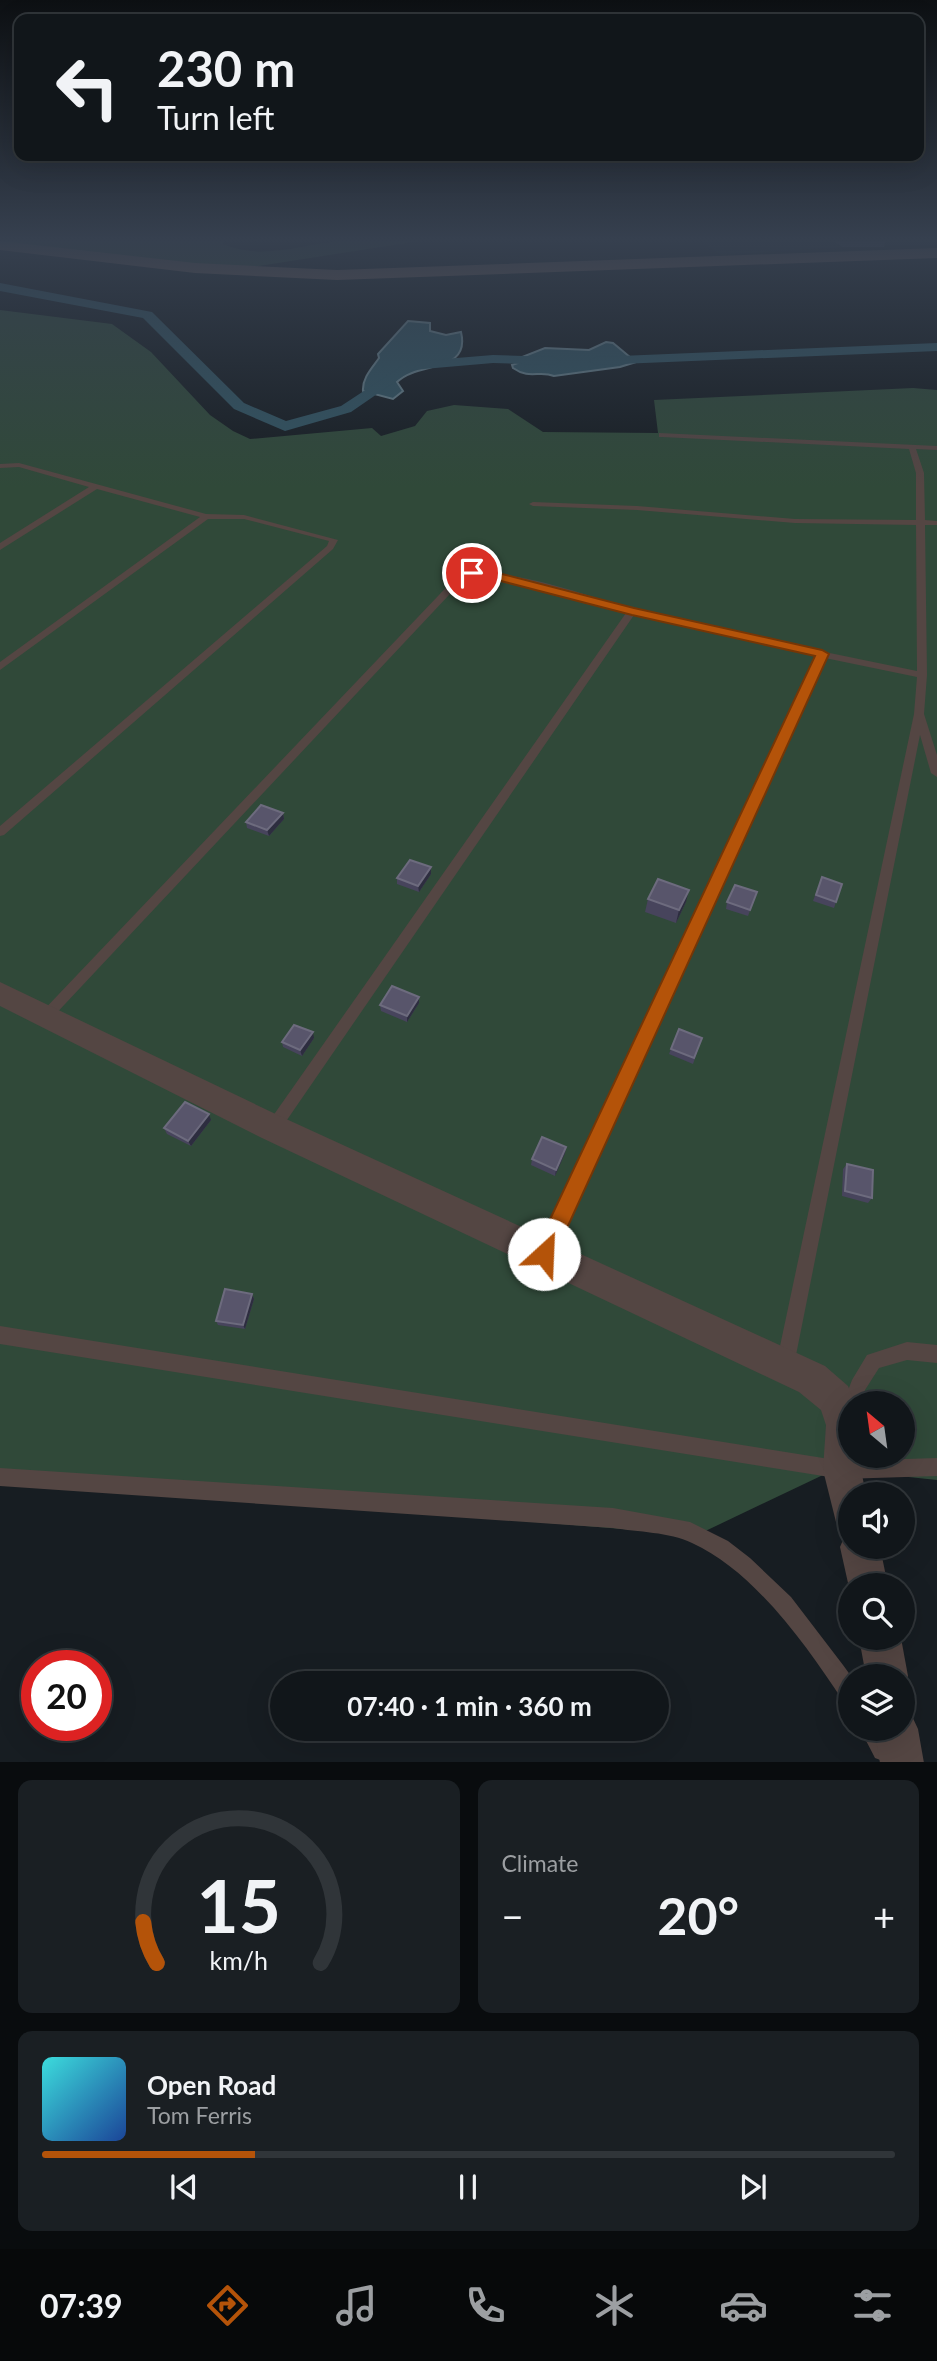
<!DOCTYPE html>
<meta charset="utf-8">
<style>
:root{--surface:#11161a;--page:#1a1f23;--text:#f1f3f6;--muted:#9c9fa2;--line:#303539;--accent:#b45309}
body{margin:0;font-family:Lato,sans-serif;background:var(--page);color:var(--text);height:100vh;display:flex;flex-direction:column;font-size:26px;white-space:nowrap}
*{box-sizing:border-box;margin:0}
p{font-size:23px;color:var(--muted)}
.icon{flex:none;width:38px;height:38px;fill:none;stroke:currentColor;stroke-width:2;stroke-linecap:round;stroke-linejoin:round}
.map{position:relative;height:1762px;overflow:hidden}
.drawer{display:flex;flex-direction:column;gap:18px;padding:18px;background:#090c0e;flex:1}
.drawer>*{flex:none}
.top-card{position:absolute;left:14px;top:14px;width:910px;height:147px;border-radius:14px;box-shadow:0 7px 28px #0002,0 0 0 2px var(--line);background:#11161a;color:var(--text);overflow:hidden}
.needle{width:46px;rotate:331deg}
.fabs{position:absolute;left:838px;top:1391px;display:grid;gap:14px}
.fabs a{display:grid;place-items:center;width:77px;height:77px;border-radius:50%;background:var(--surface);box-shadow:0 7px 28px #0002,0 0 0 2px var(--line);font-size:35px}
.speed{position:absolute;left:21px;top:1650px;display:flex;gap:14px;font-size:35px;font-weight:700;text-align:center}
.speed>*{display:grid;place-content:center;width:91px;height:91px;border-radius:50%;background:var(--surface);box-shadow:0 7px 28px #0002,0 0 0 2px var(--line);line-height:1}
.speed .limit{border:10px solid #d22;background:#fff;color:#111}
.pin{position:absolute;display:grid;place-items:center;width:60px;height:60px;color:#fff;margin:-30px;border:4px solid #fff;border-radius:50%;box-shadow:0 2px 7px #0007}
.me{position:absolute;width:77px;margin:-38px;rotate:25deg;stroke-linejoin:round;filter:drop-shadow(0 0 5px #0008)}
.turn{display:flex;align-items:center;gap:24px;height:147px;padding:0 28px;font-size:32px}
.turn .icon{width:91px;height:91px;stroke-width:2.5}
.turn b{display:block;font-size:49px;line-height:60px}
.big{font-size:52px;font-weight:700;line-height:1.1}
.drawer .card{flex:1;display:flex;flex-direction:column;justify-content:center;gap:10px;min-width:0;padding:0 24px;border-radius:14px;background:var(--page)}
.drawer .dial{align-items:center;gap:0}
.dial svg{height:182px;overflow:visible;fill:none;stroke:var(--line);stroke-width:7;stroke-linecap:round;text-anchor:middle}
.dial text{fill:var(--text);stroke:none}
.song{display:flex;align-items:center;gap:21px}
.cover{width:84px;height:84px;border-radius:10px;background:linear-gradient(135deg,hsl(180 70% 55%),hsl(220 70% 35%))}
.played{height:7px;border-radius:4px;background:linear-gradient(90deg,var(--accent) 25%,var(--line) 25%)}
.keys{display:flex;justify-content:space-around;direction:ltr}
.heat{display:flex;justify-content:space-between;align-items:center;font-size:38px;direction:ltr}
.drawer .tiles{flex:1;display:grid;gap:18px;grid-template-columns:1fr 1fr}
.card:last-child{grid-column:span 2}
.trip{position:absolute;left:270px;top:1671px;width:399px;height:70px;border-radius:35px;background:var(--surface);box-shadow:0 7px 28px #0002,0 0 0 2px var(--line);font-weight:700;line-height:70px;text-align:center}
.tab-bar{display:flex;height:112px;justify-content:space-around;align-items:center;background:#07090a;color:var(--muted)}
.tab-bar .icon{width:49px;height:49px}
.tab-bar .current{color:var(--accent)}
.tab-bar b{font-size:32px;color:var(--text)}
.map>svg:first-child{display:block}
</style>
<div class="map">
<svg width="937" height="1763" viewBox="0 0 937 1763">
<rect width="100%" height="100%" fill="#171d22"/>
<path fill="#1b262f" d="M700 241H937V245H839L842 247 721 255Z"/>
<path fill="#304939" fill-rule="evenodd" d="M0 241H224L223 244C264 261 300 244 342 241 368 240 394 241 419 241L227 271Z
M0 310 112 324 151 352 210 415 233 431 250 439 372 428 381 436 415 426 427 411 454 405 508 409 543 432 658 433 654 400 913 388 937 390V1480L842 1470 823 1475 697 1535 0 1479ZM850 1404H903V1456H850Z"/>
<path fill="#325461" stroke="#667f89" stroke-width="2" d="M408 321 430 323V331L446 335 461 332C471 374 418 361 397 382L403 391 393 399 363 391C362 378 372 368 379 358L378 354Z
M606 342 613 343 636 362 620 367 554 376C539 370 530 380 513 368L512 365 518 363 522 357 545 348 589 350Z"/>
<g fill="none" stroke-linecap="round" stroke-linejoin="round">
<path fill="#325461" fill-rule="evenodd" d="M0 283 152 312 244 403 286 421 341 406 408 362 493 355 554 357 561 361 554 365 493 363 412 370 351 412 285 431 234 409 143 318 0 291Z
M937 343V351L596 365 589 361 596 357Z"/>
<path fill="#544643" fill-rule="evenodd" d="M659 433 937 446V450L916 449 924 473 925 520 937 521V525H925L927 675 924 714 937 755V777L931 773 920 735 794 1365 791 1371 785 1374 779 1371 776 1365 914 714 917 677 825 658 550 1260 544 1262 538 1260 536 1254 538 1248 816 656 634 615 278 1133 273 1135 268 1133 266 1128 268 1123 626 613C579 600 512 572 464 579L50 1020 45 1022 40 1020 38 1016 458 575C510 564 593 599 645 612 735 634 826 652 917 671L916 525 795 523 637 510 533 506 529 504 533 502 637 506 795 519 916 520V473L909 449 662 437H659Z
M19 463 206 514 244 515 338 540 333 549 4 835 0 836V826L327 546 329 541 244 519H208L0 670V662L200 517 97 489 0 550V543L89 487 19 467 0 468V464Z
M0 1326 842 1461 937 1458V1476L842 1479 0 1344Z
M907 1342 937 1345V1363L907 1360 879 1368 865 1390 861 1404H850V1412L846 1410 843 1404 852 1380 867 1355Z
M0 1468 613 1508 690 1522 728 1541 750 1558 791 1597 843 1665 851 1676 850 1704 843 1701C807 1646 754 1571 692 1543 669 1532 638 1532 613 1528L0 1486Z
M860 1729H883L894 1750 891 1758 883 1761 875 1758Z"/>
<path fill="#544643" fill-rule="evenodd" d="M0 982 284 1118 825 1366 848 1386 855 1404H850V1456H861V1470L866 1494H850V1527L836 1522 823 1470 826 1425 821 1410 799 1392 262 1138 0 1006Z
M850 1531V1547H880L888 1586H850V1592L840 1547 846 1533Z
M859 1638H901L908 1676 903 1688V1676H866Z
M903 1710 911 1714 918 1729 924 1763H880L874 1729H903Z"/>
<path fill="#745d58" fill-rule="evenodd" d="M0 241 195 263 337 270 937 248V258L337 280 195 273 0 250Z"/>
</g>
<path fill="#47445c" d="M834 241H885L884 247H842Z
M283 813 284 819 269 836 247 828 246 822Z
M431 867V874L419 892 397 884V878Z
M822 877 836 902 834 908 813 901Z
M757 892 748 916 726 909 727 902Z
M648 899 686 902 676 923 645 912Z
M419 1003 407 1022 381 1011 380 1005Z
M314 1038 302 1056 283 1047 282 1042Z
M702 1038 693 1064 669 1054 671 1049Z
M211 1120 191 1146 167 1134 164 1128Z
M566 1147 565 1153 555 1176 531 1165 532 1159Z
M847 1164 872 1198 868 1203 842 1196 843 1169Z
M252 1294 254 1299 245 1329 218 1325 216 1321Z"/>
<path fill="#2d2d3f" d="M283 813 284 819 269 836 267 830Z
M431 867V874L419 892 418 886Z
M689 890 686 902 676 923 679 910Z
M419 997V1003L407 1022V1016Z
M313 1032 314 1038 302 1056 300 1050Z
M209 1114 211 1120 191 1146 188 1141Z
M566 1147 565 1153 555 1176 556 1170Z
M252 1294 254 1299 245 1329 243 1325Z"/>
<path fill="#58556b" stroke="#6d6b7e" stroke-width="2" d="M261 805 283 813 267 830 246 822Z
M410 860 431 867 418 886 397 878Z
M822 877 842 884 836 902 816 895Z
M658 879 689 890 679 910 648 899Z
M735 885 757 892 750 910 727 902Z
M392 986 419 997 407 1016 380 1005Z
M294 1025 313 1032 300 1050 282 1042Z
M679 1029 702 1038 694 1058 671 1049Z
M185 1102 209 1114 188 1141 164 1128Z
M542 1137 566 1147 556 1170 532 1159Z
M847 1164 873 1170 872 1198 845 1191Z
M225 1289 252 1294 243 1325 216 1321Z"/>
<linearGradient id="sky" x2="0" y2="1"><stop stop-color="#0d1013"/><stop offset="0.49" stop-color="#36404f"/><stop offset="1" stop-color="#36404f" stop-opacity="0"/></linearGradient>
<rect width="937" height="488" fill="url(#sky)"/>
<path fill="#b45309" stroke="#753606" stroke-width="2" d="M472 569 498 573 634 608 822 650 829 654 552 1261 544 1265 537 1261 534 1254 537 1247 815 656 632 615 497 580 468 575V571Z"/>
</svg>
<div class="fabs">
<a><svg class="needle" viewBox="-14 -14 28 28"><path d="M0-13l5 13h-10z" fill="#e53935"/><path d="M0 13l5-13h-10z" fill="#9c9fa2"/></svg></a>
<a><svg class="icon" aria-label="sound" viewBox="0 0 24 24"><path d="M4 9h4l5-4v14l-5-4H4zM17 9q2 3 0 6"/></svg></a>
<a><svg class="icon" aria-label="search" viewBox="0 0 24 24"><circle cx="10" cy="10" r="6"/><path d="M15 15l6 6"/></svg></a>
<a><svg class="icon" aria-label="layers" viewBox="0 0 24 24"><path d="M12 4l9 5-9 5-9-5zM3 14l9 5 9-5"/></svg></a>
</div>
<div class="speed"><div class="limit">20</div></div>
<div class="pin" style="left:472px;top:573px;background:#d93025"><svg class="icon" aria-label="arrive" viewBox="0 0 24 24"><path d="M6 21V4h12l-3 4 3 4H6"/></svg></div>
<svg class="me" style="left:544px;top:1254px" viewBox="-20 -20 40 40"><circle r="19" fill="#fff"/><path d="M0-13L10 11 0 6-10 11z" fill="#b45309"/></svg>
<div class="trip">07:40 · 1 min · 360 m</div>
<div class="top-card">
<div class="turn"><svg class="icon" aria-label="left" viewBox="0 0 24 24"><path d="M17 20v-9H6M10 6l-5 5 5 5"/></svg><div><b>230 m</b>Turn left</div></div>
</div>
</div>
<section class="drawer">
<div class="tiles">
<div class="card dial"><svg viewBox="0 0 100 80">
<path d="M14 69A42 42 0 1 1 86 69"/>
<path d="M14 69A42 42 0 0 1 8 51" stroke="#b45309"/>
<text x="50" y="56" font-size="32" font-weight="700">15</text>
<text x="50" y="72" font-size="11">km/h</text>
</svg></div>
<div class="card"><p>Climate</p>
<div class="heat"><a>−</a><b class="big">20°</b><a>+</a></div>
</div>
<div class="card">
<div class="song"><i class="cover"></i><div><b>Open Road</b><p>Tom Ferris</p></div></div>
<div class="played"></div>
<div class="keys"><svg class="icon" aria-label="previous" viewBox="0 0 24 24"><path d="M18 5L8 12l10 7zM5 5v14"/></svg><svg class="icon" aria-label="pause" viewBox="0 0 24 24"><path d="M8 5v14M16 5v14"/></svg><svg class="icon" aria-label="next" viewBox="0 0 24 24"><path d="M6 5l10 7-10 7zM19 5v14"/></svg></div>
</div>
</div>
</section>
<nav class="tab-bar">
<b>07:39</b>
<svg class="icon current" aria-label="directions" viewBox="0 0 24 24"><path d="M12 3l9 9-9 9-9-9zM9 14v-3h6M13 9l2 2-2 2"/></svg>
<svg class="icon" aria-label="music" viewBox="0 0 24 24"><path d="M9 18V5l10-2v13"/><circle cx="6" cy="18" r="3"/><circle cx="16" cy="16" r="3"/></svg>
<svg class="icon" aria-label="phone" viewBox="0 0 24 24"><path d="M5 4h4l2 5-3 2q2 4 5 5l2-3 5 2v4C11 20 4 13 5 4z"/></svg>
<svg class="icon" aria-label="climate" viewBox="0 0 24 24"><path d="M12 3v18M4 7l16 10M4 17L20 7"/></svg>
<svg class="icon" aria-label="car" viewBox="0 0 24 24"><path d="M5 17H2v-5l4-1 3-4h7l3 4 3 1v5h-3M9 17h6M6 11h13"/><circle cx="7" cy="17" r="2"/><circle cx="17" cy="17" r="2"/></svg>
<svg class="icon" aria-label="filters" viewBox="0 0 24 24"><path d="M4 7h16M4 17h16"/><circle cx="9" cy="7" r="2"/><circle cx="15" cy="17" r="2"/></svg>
</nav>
